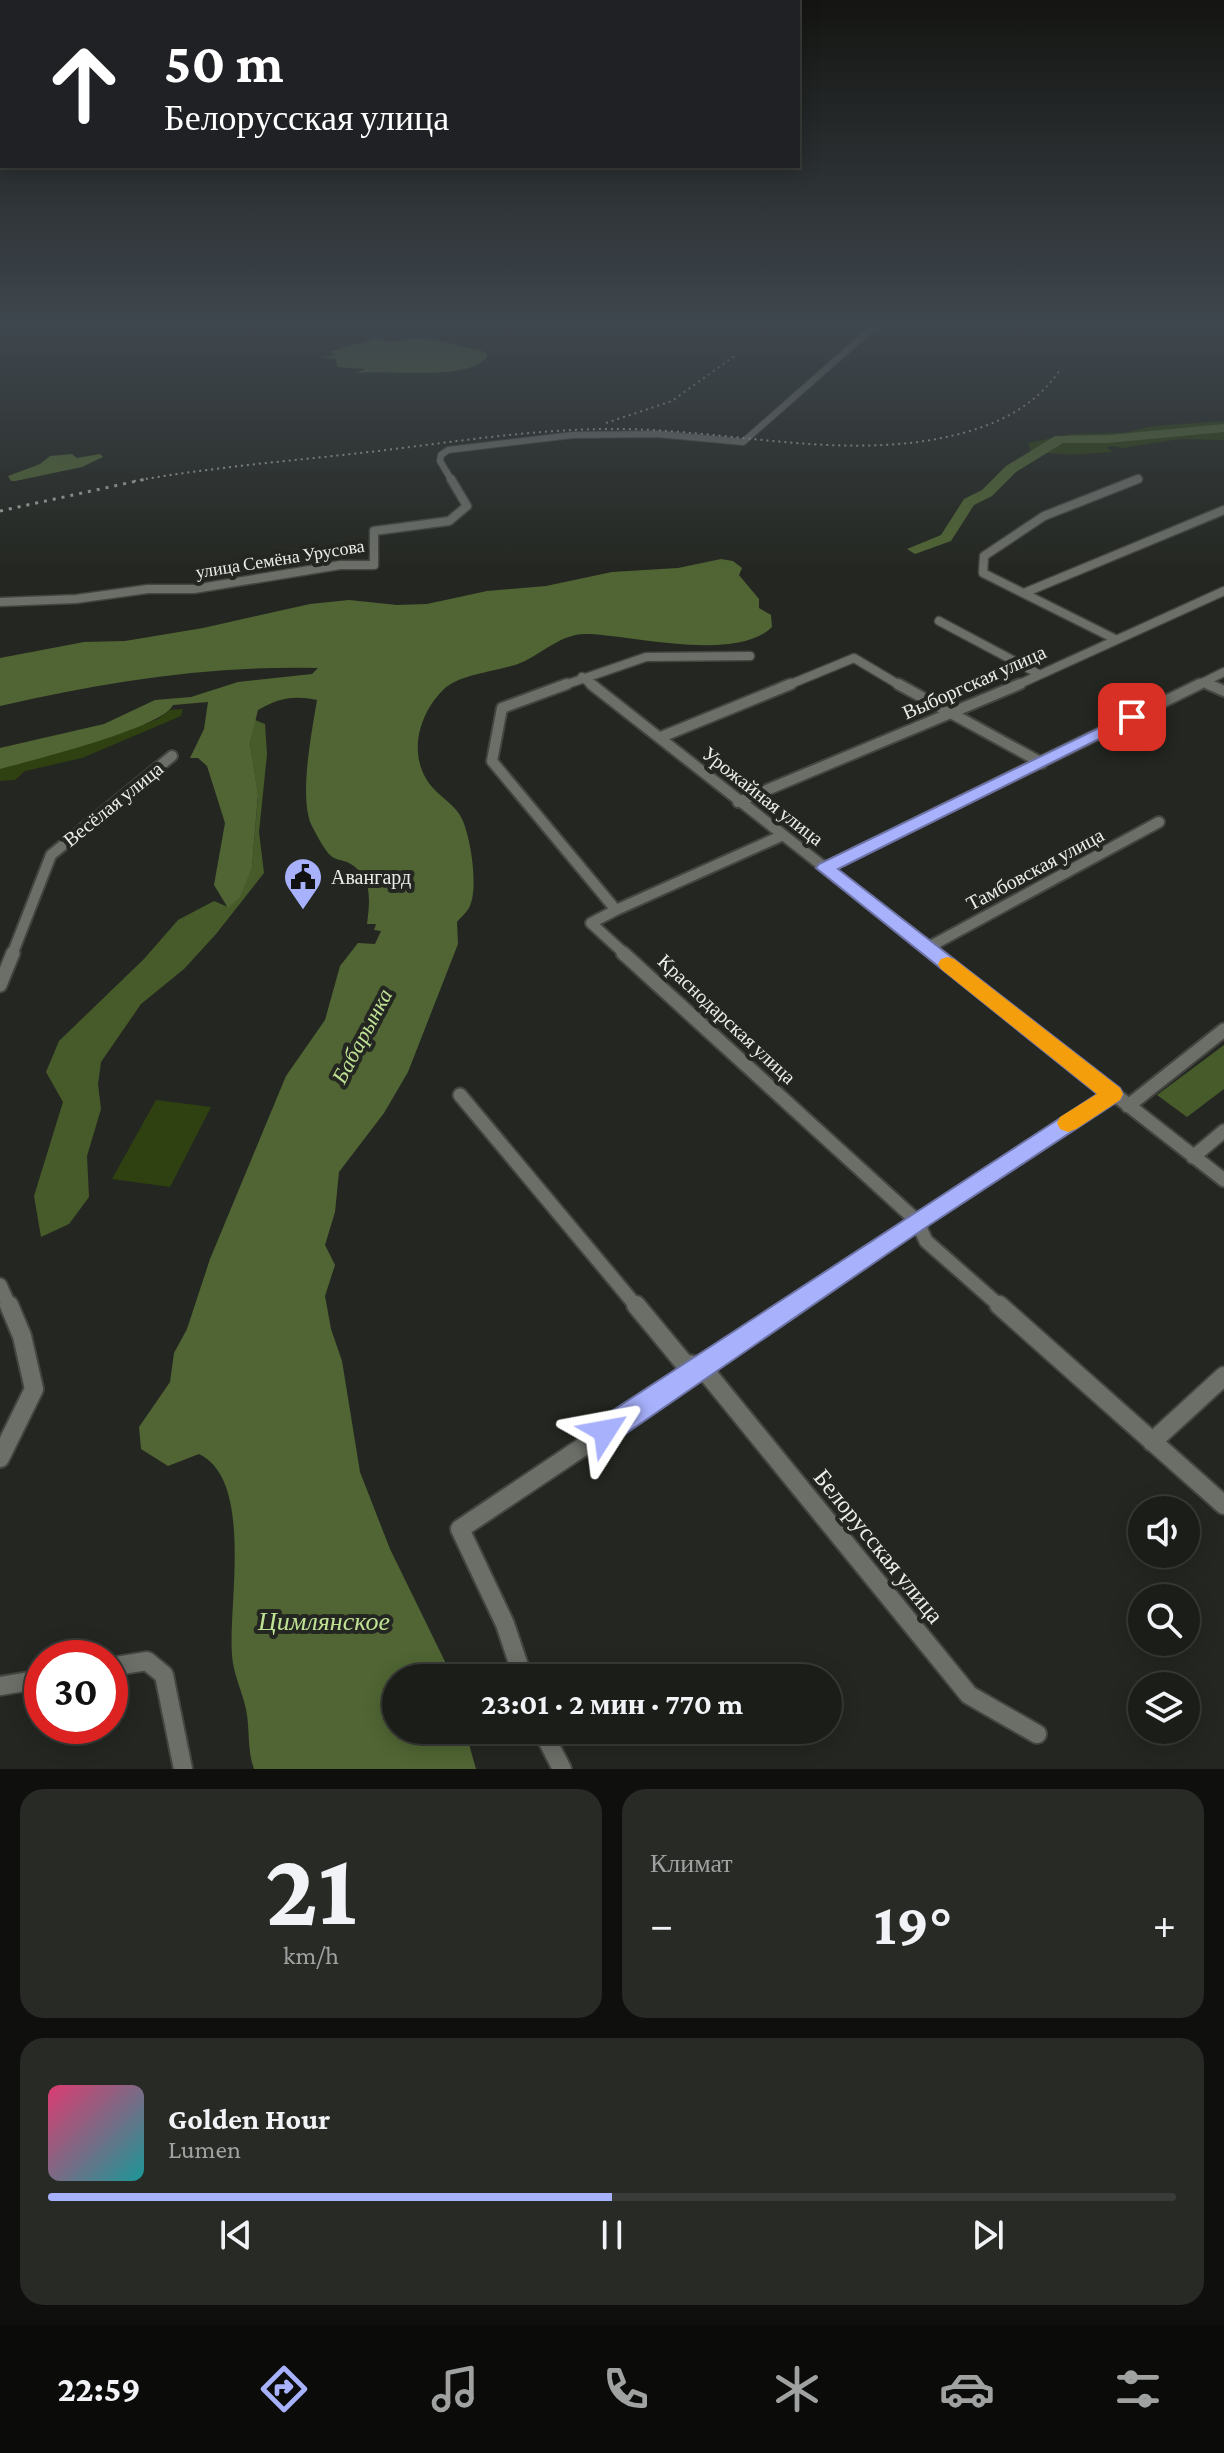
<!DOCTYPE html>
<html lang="ru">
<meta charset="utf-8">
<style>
:root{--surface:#1b1d19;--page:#282a26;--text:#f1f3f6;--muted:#a0a2a2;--line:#393b38;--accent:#a7b1fc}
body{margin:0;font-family:"Crimson Pro",serif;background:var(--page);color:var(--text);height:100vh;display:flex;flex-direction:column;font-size:30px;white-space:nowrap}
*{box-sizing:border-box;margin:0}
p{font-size:26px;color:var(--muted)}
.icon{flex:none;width:44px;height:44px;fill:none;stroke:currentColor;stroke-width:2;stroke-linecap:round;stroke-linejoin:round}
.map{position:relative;height:1769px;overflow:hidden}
.details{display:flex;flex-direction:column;gap:20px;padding:20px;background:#0f100e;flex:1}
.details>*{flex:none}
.guide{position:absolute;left:0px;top:0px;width:800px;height:168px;box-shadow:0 4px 20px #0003,0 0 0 2px var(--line);background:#202124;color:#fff;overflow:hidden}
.tools{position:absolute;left:1128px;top:1496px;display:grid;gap:16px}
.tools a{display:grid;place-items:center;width:72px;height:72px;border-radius:50%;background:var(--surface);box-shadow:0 4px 20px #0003,0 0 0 2px var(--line);font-size:40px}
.speed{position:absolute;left:24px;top:1640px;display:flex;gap:16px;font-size:40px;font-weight:700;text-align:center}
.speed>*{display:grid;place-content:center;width:104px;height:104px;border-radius:50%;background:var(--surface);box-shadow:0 4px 20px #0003,0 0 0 2px var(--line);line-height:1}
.speed .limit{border:12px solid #d22;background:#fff;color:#111}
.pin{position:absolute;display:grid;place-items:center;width:68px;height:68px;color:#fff;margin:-34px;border-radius:16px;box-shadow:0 4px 12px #0006}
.me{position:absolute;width:88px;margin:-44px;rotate:56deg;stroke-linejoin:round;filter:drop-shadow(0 0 6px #0008)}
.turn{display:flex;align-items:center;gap:28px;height:168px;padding:0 32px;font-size:36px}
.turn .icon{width:104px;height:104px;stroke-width:2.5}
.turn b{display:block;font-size:56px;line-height:68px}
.big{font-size:60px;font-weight:700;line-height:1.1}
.details .widget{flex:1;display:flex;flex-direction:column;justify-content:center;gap:12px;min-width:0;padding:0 28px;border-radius:24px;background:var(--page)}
.details .dial{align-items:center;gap:0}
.dial b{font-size:104px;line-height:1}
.song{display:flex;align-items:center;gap:24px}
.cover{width:96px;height:96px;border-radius:12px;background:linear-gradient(135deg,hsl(340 70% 55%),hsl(180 70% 35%))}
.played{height:8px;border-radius:4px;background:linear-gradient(90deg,var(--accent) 50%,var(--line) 50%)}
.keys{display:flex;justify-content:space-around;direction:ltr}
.heat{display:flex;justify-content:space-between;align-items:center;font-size:44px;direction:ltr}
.details .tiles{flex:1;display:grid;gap:20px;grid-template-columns:1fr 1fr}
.widget:last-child{grid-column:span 2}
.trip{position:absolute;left:382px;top:1664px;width:460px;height:80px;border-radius:40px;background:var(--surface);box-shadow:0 4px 20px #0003,0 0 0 2px var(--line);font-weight:700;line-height:80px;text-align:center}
.tab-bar{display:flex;height:128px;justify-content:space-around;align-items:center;background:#0b0c0a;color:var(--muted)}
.tab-bar .icon{width:56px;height:56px}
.tab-bar .selected{color:var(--accent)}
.tab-bar b{font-size:36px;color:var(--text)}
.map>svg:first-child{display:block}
</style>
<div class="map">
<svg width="1224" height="1769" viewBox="0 0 1224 1769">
<rect width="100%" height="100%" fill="#242721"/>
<path fill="#2f4111" d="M1224 421V440L1180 439 1123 448 1111 446 1107 448 1113 452C1079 454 1065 457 1030 450L1028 443 1071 434 1123 433 1153 426Z
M183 709 181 716 82 758 25 771 15 780 0 781V769L104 739 158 719 170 710Z
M156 1100 211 1107 170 1187 112 1179Z"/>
<path fill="#475b2a" d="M255 720 265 724 267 754 259 832 264 873 216 934 184 969 141 1004 101 1062 98 1084 101 1109 87 1156 89 1197 69 1224 41 1237 34 1196 63 1102 46 1072 59 1041 144 959 178 920 214 901 228 907 252 867 258 796 250 743Z
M1224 1045V1089L1187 1117 1157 1095Z"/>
<path fill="#506533" d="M377 338C389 344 395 340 408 339 437 336 455 346 483 351L487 353V357C466 382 392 369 357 373L365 369 337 367 336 359 319 357 333 356 335 354 329 352 332 351Z
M72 454 77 458 100 454 103 457 82 467 15 481H11L8 476 40 464 50 456Z
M721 559 733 561 742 568 739 575 759 599V608L771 615 772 627C737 662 634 636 589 634 558 632 539 659 511 666 492 672 458 675 443 690 417 716 407 759 433 788 442 798 457 807 462 819 471 838 479 890 469 908 466 913 460 918 457 922L458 944 408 1072 384 1113 339 1172 335 1212 325 1245 335 1265 325 1296 331 1329 342 1361 360 1472 390 1549 453 1678H396V1730H465L476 1769H254C247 1750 250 1728 246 1709 242 1691 233 1673 232 1655 228 1604 254 1480 199 1454L168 1466 141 1449 139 1427 170 1382 174 1353 187 1329 210 1259 286 1076 325 1020 340 966 358 943 375 944 381 931 374 930 376 924H367C370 901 373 876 349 863 344 860 335 860 331 856 324 850 315 832 311 824 299 795 312 731 317 700 294 695 278 698 258 710L250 743 258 795 252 867 240 897 228 908 214 885 225 823 207 766 198 758H190L204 729 208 702 173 705C163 728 29 761 0 769V748L104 724 155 700 191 697 238 682 312 674 318 668C211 665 104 682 0 706V658L84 642 125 641 203 628 310 604 349 600 397 605 427 604 487 591 546 586 612 572 678 568Z"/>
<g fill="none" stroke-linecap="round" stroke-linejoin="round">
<path fill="#506533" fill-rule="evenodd" d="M1224 424V432L1108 443H1063L1016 472 992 496 974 505 951 541 915 554 907 549 941 535 964 499 982 490 1006 466 1055 436 1108 435Z"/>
<g stroke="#434541" stroke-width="8">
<path id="street-far4" d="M452 481 440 461 441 455 448 450 573 435 657 434 743 442 877 324
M1133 481 1138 479"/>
</g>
<g stroke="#434541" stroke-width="11">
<path id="street-far3" d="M1024 593 1224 510
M0 602 76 599 148 589H194L340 565H374V531L449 521 467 506 451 479
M939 621 1037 673
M1115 639 983 573 984 556 1044 516 1138 479
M582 677 593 686
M1204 682 1212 686
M562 686 646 657 750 656
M786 686 854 658 901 686
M1015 686 1224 591
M1196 686 1224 672"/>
</g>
<g stroke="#434541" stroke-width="14">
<path id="street-far2" d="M567 684 502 708 492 761 616 910 591 923 626 955
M591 684 936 955
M898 684 1042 763
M1208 684 1224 691
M661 737 791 684
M738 802 1020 684
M825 868 1200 684
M616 910 781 836
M927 948 1159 822
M12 955 51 855 172 756"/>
</g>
<g stroke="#434541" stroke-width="17">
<path id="street-far1" d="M623 953 917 1221 926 1241 1001 1307
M934 953 1224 1180
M0 985 13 953
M460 1095 637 1307
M1128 1106 1224 1030
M1193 1157 1224 1131
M0 1285 10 1307
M792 1307 1113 1094"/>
</g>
<g stroke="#434541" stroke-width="22">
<path id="street" d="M636 1305 684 1363 702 1367
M795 1305 702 1367 969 1695 1037 1734
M999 1305 1224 1505
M1152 1442 1224 1376
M0 1458 34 1389 22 1336 9 1305
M110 1667 147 1661 164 1675 183 1769
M523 1678 505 1624 460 1529 702 1367
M0 1686 42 1679
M542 1730 562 1769"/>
</g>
<use href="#street-far4" stroke="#6c6f68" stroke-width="6"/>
<use href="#street-far3" stroke="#6c6f68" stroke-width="8"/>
<use href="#street-far2" stroke="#6c6f68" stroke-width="10"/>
<use href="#street-far1" stroke="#6c6f68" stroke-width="13"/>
<use href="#street" stroke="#6c6f68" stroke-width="18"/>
<path stroke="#a5a7a3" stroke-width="2" stroke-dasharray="2 4" stroke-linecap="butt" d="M606 423 672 401 737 354
M134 481C212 467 291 461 369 452 447 443 525 430 604 429 712 427 823 458 931 440 982 431 1030 414 1060 370"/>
<path stroke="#a5a7a3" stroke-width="3" stroke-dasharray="3 6" stroke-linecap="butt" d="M0 511 146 479"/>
</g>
<linearGradient id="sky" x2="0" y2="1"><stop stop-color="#141512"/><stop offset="0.57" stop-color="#3f474e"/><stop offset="1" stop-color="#3f474e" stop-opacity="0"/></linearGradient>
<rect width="1224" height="571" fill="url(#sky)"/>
<path fill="#a7b1fc" stroke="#6d73a4" stroke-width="2" d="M1132 712 1137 714V720L838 869 1120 1088 1123 1094 1120 1100 925 1228 615 1441 605 1445 595 1441 591 1431 595 1422 1097 1094 816 868 819 864Z"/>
<path fill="#f59e0b" d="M947 957 954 959 1120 1088 1123 1094 1120 1100 1076 1129 1068 1132 1060 1129 1057 1123 1060 1117 1097 1094 941 969 938 964 941 959Z"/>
<defs>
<g id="civic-pin" transform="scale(2)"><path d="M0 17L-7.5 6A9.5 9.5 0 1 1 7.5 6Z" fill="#a7b1fc" stroke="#242721"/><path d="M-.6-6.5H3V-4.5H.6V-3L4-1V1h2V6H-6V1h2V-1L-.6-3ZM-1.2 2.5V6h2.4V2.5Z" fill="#111"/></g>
</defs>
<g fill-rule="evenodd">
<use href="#civic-pin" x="303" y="877"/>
</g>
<g text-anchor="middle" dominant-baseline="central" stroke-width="8" stroke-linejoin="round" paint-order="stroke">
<g font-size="18" fill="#ecedea" stroke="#242721">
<text transform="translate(280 559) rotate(-9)">улица Семёна Урусова</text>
</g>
<g font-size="20" fill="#ecedea" stroke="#242721">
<text transform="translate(974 682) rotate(-24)">Выборгская улица</text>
<text transform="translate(763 796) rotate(38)">Урожайная улица</text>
<text transform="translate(113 804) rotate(-39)">Весёлая улица</text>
<text transform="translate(1035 869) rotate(-28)">Тамбовская улица</text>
<text transform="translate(727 1019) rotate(43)">Краснодарская улица</text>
</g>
<g font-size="20" fill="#ecedea" stroke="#242721" text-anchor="start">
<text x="331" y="877">Авангард</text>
</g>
<g font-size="22" font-style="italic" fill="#c0e294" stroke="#242721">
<text transform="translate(362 1036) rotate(-62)">Бабарынка</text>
</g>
<g font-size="24" fill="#ecedea" stroke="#242721">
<text transform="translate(879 1546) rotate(51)">Белорусская улица</text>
</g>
<g font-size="26" font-style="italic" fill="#c0e294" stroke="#242721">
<text x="324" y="1621">Цимлянское</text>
</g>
</g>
</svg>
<div class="tools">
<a><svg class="icon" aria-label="sound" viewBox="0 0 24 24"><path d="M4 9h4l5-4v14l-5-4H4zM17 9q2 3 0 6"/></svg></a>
<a><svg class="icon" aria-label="search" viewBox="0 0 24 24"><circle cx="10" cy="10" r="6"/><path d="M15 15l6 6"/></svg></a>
<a><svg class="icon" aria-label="layers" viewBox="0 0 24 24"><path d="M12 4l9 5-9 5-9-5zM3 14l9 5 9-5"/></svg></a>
</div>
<div class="speed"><div class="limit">30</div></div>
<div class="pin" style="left:1132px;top:717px;background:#d93025"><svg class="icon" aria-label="arrive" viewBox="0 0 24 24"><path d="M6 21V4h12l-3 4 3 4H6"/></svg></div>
<svg class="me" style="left:605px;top:1431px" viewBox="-20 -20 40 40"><path d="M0-17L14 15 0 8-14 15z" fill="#a7b1fc" stroke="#fff" stroke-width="4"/></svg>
<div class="trip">23:01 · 2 мин · 770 m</div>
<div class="guide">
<div class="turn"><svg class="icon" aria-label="ahead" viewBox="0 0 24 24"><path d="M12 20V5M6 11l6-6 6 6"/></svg><div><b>50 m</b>Белорусская улица</div></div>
</div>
</div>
<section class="details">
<div class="tiles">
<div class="widget dial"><b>21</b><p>km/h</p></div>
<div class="widget"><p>Климат</p>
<div class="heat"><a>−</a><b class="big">19°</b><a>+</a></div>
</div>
<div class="widget">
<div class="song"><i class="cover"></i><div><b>Golden Hour</b><p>Lumen</p></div></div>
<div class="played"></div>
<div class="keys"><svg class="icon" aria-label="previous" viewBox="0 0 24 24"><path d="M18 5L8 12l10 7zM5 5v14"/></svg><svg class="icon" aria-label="pause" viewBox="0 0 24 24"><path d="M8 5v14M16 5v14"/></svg><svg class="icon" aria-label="next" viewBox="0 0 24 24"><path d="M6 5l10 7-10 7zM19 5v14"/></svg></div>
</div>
</div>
</section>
<nav class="tab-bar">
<b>22:59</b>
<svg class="icon selected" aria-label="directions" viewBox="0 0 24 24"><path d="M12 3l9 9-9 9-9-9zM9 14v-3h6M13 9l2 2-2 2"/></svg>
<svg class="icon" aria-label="music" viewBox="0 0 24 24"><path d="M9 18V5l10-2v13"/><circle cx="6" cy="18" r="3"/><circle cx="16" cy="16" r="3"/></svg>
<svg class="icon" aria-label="phone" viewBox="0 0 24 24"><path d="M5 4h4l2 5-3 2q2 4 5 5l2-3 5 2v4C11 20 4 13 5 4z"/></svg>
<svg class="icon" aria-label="climate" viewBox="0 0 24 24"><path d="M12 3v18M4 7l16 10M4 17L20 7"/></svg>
<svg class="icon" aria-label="car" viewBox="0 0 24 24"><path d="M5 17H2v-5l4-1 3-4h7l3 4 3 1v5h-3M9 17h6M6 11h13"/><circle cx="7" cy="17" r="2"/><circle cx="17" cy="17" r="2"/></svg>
<svg class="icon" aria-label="filters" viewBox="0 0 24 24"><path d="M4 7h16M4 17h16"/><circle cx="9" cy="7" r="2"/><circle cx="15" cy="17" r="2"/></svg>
</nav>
